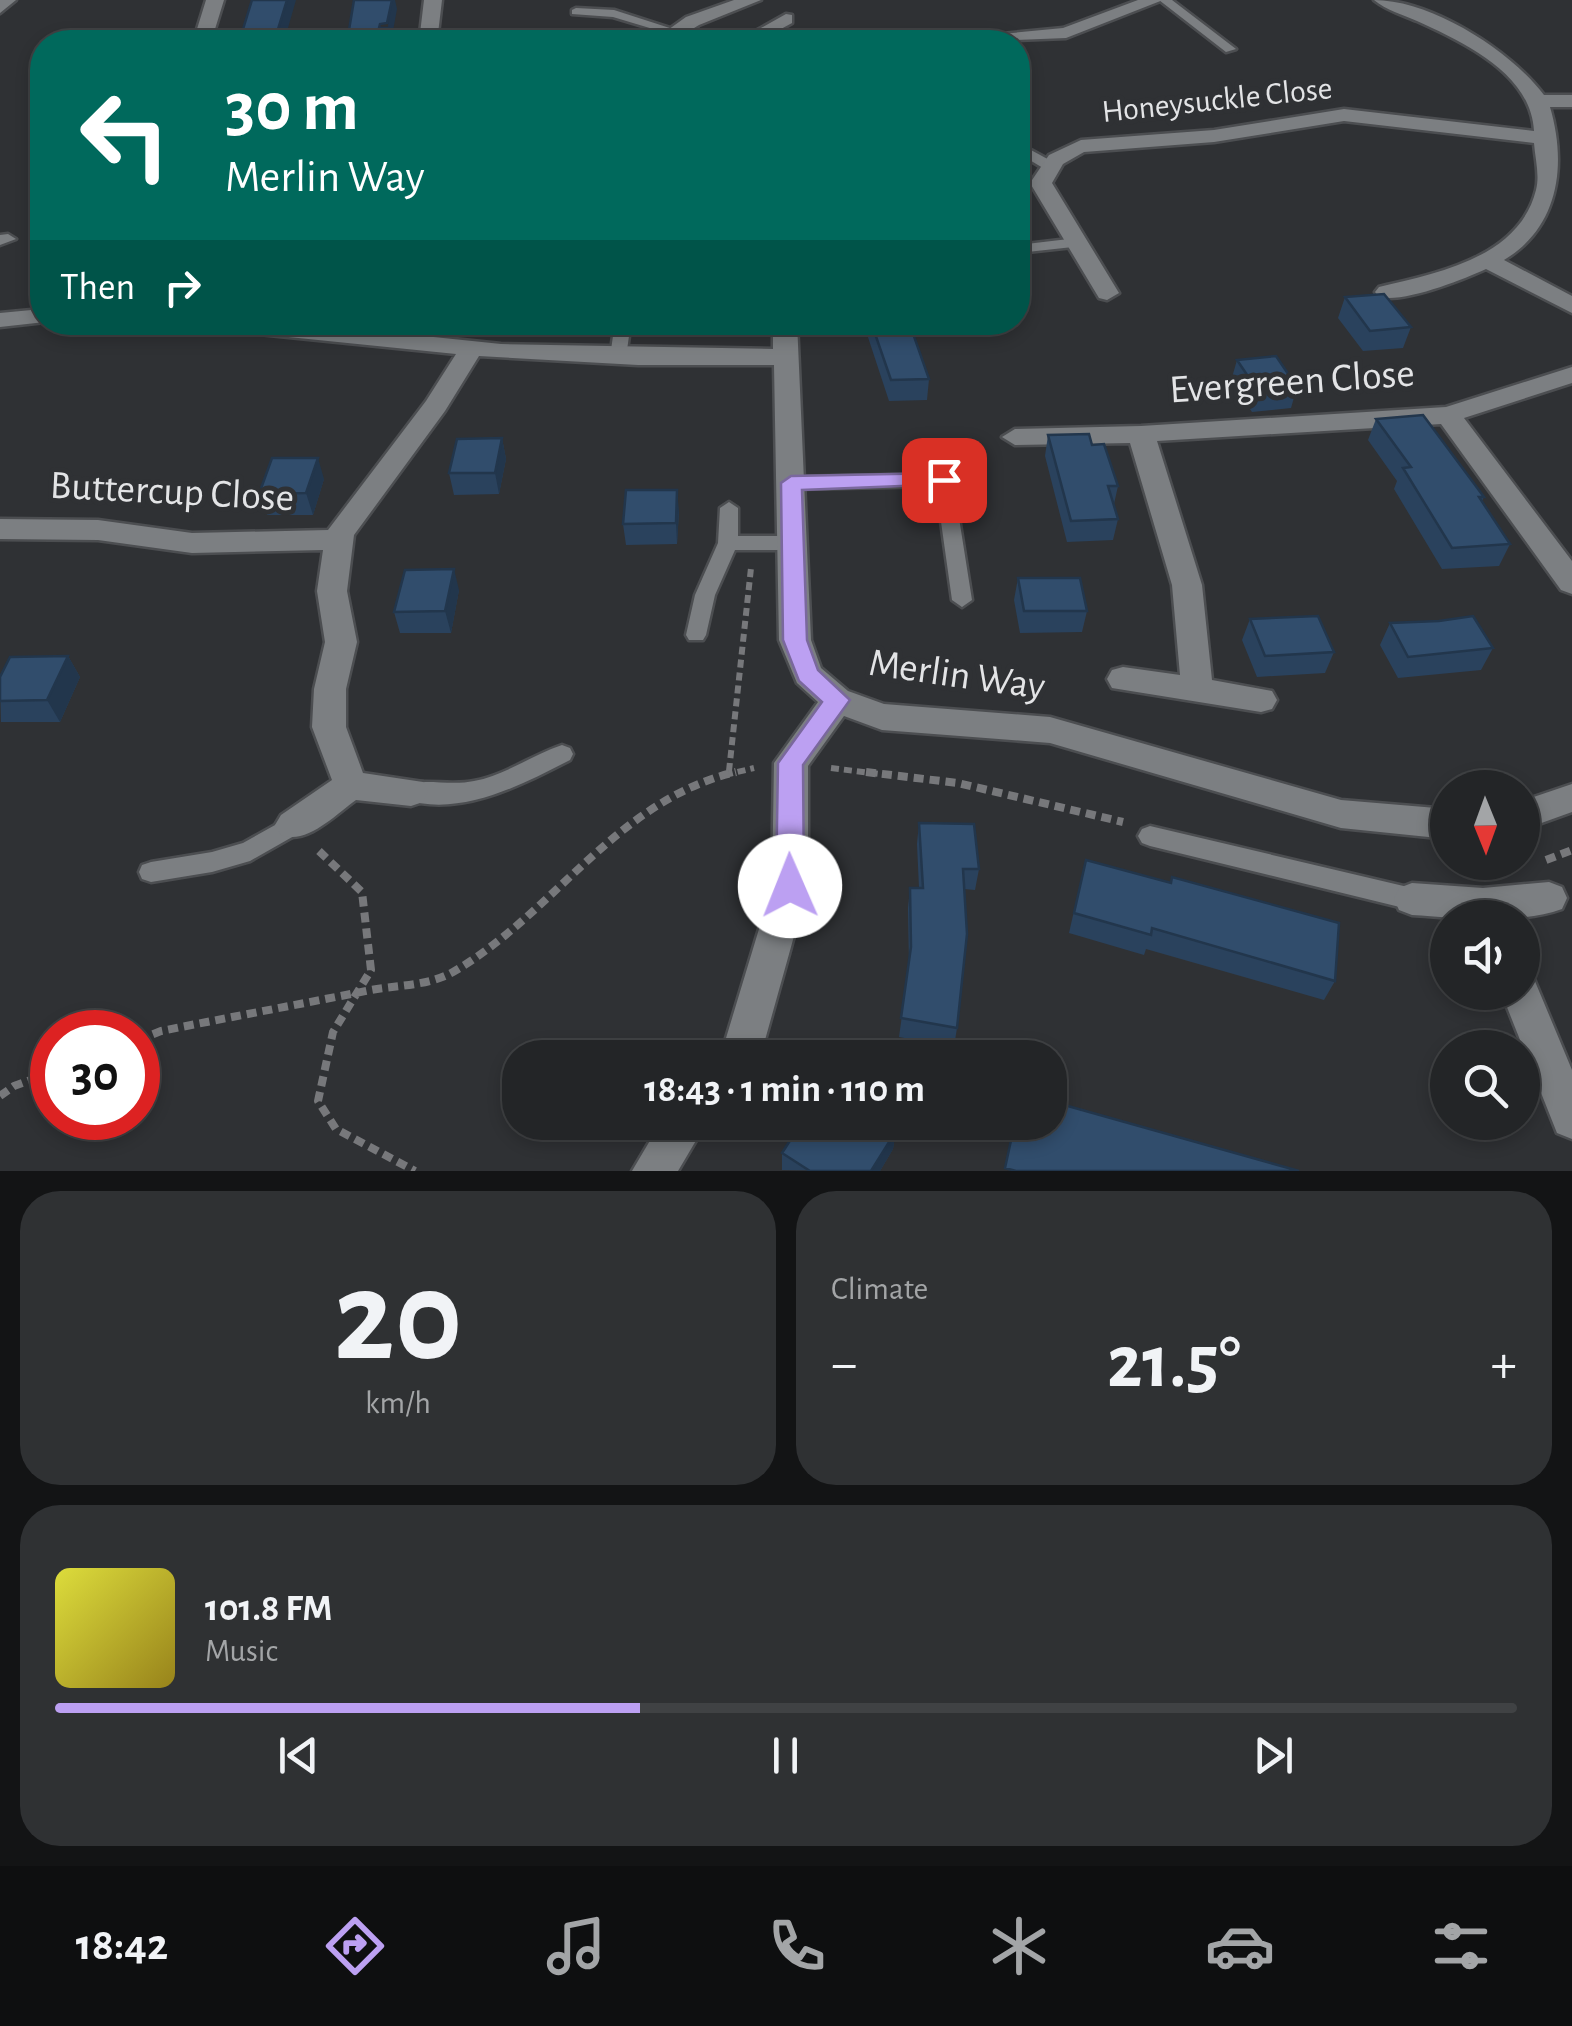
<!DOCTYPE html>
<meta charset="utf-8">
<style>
:root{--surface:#232527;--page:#2f3133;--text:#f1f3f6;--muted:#a3a5a7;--line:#404244;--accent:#bca0f2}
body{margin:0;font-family:"Alegreya Sans",sans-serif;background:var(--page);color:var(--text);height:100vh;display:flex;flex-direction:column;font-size:38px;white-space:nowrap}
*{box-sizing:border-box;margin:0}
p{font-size:32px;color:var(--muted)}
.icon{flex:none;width:55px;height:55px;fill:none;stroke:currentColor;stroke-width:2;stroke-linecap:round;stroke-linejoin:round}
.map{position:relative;height:1171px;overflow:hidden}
.side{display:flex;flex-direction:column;gap:20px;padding:20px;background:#131415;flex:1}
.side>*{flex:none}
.banner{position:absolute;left:30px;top:30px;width:1000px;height:305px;border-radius:40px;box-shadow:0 5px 15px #0003,0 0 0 2px var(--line);background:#00695c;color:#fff;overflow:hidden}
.needle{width:65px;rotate:179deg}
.controls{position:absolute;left:1430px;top:770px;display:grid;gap:20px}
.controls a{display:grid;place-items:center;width:110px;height:110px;border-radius:50%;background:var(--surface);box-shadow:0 5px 15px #0003,0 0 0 2px var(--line);font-size:50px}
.speed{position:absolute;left:30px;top:1010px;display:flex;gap:20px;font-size:50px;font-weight:700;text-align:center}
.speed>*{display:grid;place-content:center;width:130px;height:130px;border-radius:50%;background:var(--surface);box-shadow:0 5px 15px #0003,0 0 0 2px var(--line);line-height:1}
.speed .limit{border:15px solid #d22;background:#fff;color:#111}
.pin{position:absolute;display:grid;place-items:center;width:85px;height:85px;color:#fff;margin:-42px;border-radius:20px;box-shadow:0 5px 15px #0006}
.me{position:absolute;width:110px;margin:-55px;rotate:359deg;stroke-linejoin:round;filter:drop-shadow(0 0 8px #0008)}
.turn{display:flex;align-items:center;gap:35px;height:210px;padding:0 30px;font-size:45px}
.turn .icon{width:130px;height:130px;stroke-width:2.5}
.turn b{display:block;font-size:70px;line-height:85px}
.then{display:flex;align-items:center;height:95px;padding:0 30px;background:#0003;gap:20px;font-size:38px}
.big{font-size:75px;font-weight:600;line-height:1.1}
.side .tile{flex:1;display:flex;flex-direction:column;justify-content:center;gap:15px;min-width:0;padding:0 35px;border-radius:40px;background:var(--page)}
.side .dial{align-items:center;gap:0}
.dial b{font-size:130px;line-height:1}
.song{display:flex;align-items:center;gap:30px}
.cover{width:120px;height:120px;border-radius:15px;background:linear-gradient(135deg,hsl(60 70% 55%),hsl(50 70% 35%))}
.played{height:10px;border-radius:5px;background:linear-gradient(90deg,var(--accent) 40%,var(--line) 40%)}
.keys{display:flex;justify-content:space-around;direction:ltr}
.heat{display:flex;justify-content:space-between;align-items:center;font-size:55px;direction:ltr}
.side .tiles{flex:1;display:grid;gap:20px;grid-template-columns:1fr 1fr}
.tile:last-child{grid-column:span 2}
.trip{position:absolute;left:502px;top:1040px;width:565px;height:100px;border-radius:40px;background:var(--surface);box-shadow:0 5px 15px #0003,0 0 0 2px var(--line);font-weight:600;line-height:100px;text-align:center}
.tabs{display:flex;height:160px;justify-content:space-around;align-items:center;background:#0e0f10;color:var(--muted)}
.tabs .icon{width:70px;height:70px}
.tabs .selected{color:var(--accent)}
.tabs b{font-size:45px;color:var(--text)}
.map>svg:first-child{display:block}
</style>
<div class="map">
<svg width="1572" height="1171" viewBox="0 0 1572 1171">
<rect width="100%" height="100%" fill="#2f3134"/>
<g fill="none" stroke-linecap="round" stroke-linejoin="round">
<g stroke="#4c4e51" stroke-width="5">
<path id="lane" d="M1159 0H1172L1236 49 1226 52Z
M576 8 614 10 679 31 673 35 613 17 572 14V10Z
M1018 143 1053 162 1055 165 1043 168 1018 153Z
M0 235 8 234 16 239 0 245Z
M1077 238 1085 243 1082 246 1018 253V245Z
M615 322H631L626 357 618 362 610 357Z
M944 474 953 480 972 600 962 607 952 600 936 486 791 489 782 483 791 477Z
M729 502 738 508V536H793L803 543 793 550H735L715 595 706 635 703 640H689L686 635 695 595 718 543 720 508Z
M562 745 570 748 573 754 570 760C521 785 460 818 403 799L400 792 403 785C424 778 451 786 474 781 506 775 532 755 562 745Z
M293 815 301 818 305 825 301 832 250 861 212 872 151 882 142 879 139 872 142 865 151 862 212 852 243 843Z
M1150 826 1412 888 1421 891 1424 899 1421 907 1412 910 1150 846 1142 843 1138 836 1142 829Z"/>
</g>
<g stroke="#4c4e51" stroke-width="5">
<path id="street" d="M0 0H16L0 13Z
M206 0H224L211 42H193Z
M424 0H442L437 42H419Z
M734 0H761L699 25 671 42H651L686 17Z
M1138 0H1163L1066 38 962 42 971 37 1063 28Z
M1374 0C1431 0 1510 50 1544 95H1572V107H1550C1567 165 1559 227 1504 260L1572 296V313L1486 269C1462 280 1404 303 1379 297L1375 292 1379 287C1437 273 1519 258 1536 190 1540 175 1535 158 1534 143L1344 121 1214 142 1084 152 1063 164 1052 183 1119 293 1107 300 1099 298 1030 183 1049 155 1081 140 1214 130 1344 109 1534 131C1531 73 1463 42 1417 21 1403 15 1386 10 1374 0Z
M786 14 792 15V23L757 42H736Z
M42 309 45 322 0 327V313Z
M198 322H289L501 344 773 349V322H797L811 640 821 668 848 691 884 704 1050 717 1341 800 1448 809V839L1341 828 1050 743 882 730 844 716 808 766V886L760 1058H720L772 886 774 763 818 702 797 683 779 640 774 365H638L479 356 445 411 354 535 347 591 357 642 346 689V727L363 773 423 782 428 792 423 802 411 806 356 800C335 815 307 845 281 835L275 825 281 815 332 780 312 727 314 689 325 642 317 591 323 550 192 553 98 540 0 539V519L98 520 192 533 328 530 426 401 456 354 210 329Z
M1572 367V383L1464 418 1572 561V594L1561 590 1441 424 1157 441 1202 585 1212 680 1272 691 1277 700 1272 709 1261 712 1112 688 1107 679 1112 670 1123 667 1180 675 1172 585 1130 443 1015 445 1002 437 1015 429 1141 426 1446 407Z
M1572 784V812L1522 830V801Z
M1549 882 1562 887 1567 898 1562 909C1517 925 1459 918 1412 915L1399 910 1394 899 1399 888 1412 883 1483 888Z
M1522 975 1534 979 1572 1070V1139L1557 1133 1501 992H1522Z
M661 1122H707L678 1171H632Z"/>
</g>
<path stroke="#77787b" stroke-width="6" stroke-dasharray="8 5" stroke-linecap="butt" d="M831 768 887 775
M729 771 751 568
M725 775 754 768"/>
<path stroke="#77787b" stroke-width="8" stroke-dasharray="10 6" stroke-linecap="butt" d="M866 772 958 783 1123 822
M319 851 362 892 371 970 333 1032 318 1101 336 1129 415 1171
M1546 860 1572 850
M138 1040 161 1031C231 1017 301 1004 371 990 398 985 428 986 453 972 555 913 616 800 736 772
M0 1096 14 1086 52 1072"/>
<use href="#lane" fill="#7c7f82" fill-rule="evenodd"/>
<use href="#street" fill="#7c7f82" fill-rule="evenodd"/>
</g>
<path fill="#2a425d" d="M1345 297 1411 327 1403 348 1363 351 1338 318Z
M863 322H909L929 379 927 400 889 401Z
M1237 360 1297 387 1291 408 1252 412 1231 381Z
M1376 419 1484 497 1482 501 1510 544 1499 566 1442 569 1394 489 1397 481 1368 440Z
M1048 435 1092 445 1118 486 1114 504 1118 519 1113 540 1067 542 1045 456Z
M502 438 506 459 499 494 454 495 449 473Z
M324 479 313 515H267L259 494Z
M679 511 677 544 626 545 623 524Z
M1018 578 1087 611 1082 632 1020 633 1014 600Z
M459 590 451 633H400L394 612Z
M1250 619 1334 652 1325 673 1257 677 1242 640Z
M1439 621 1493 648 1481 670 1398 678 1380 645 1390 623Z
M68 656 80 677 60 722H1L0 677Z
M919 823 979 869 975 890 964 889 957 1028 954 1047 899 1037 909 965 908 908 910 888H919L917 844Z
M1172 877 1335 981 1324 1000 1146 949 1144 955 1069 933 1081 880 1170 883Z
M896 1131 893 1149 880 1171 782 1170V1153Z"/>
<path fill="#22364c" d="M287 0H296L284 42H274Z
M389 0H395L397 9 391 42H384L388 28Z
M502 438 506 459 499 494 495 473Z
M318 458 324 479 313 515 306 493Z
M677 490 679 511 677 544 676 523Z
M454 569 459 590 451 633 445 611Z
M68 656 80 677 60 722 47 700Z
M896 1131 893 1149 880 1171H871Z"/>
<path fill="#314d6c" stroke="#22364c" stroke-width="2.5" d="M252 0H287L274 42H244L245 38 240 39Z
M354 0H392L387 23 380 24 379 28H388L384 42H347Z
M1384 294 1411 327 1370 331 1345 297Z
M871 322H909L929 379 891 380Z
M1276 356 1297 387 1258 391 1237 360Z
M1423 415 1484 497H1479L1510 544 1452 548 1403 468 1411 467 1376 419Z
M1089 434 1092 445 1104 444 1118 486H1108L1118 519 1071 521 1048 435Z
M502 438 495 473H449L457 439Z
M272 458H318L306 493 259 494Z
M626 490H677L676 523 623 524Z
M454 569 445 611 394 612 405 570Z
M1018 578H1080L1087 611H1024Z
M1318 616 1334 652 1265 656 1250 619Z
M1473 616 1493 648 1408 657 1390 623 1439 621Z
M68 656 47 700 0 701V677L10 657Z
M919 823 974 824 979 869H963L967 934 957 1028 901 1018 911 947 910 888H923Z
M1086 860 1171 883 1172 877 1339 923 1335 981 1152 928 1151 935 1074 913Z
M1050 1101 1299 1171H1016L1005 1168 1015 1122H1050Z
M802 1122H881L896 1131 871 1171H810L782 1153Z"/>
<path fill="#bca0f2" stroke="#7a689d" stroke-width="2.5" d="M944 473 954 480 951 484 802 490 807 640 818 670 850 700 803 765 804 886 800 894 790 898 780 894 776 886 778 763 822 702 799 681 783 640 781 483 791 476Z"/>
<g text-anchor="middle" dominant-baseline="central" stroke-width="10" stroke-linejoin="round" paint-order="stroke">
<g font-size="32" fill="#e3e4e6" stroke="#2f3134">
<text transform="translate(1217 100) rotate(-6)">Honeysuckle Close</text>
</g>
<g font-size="40" fill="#e3e4e6" stroke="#2f3134">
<text transform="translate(1292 382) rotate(-4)">Evergreen Close</text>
<text transform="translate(172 492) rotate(3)">Buttercup Close</text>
<text transform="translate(957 675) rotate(8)">Merlin Way</text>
</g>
</g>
</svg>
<div class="controls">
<a><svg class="needle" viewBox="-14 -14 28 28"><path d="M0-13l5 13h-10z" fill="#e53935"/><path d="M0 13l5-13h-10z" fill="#a3a5a7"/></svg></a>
<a><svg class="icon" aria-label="sound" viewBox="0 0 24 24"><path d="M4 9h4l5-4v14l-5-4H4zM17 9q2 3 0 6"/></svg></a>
<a><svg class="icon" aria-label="search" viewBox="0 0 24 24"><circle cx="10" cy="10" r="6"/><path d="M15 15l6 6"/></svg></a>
</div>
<div class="speed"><div class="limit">30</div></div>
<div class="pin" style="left:944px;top:480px;background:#d93025"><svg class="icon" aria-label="arrive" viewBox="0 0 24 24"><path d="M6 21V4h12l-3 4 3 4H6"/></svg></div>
<svg class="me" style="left:790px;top:886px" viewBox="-20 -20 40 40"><circle r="19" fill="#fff"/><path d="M0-13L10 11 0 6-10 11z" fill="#bca0f2"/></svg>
<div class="trip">18:43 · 1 min · 110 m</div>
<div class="banner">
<div class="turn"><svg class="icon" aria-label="left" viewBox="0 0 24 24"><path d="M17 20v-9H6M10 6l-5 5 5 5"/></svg><div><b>30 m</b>Merlin Way</div></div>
<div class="then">Then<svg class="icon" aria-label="right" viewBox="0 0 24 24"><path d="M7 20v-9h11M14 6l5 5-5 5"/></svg></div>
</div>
</div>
<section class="side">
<div class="tiles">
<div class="tile dial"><b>20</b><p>km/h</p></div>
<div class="tile"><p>Climate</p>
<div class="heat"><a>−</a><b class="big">21.5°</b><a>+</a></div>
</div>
<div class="tile">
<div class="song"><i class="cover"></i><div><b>101.8 FM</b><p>Music</p></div></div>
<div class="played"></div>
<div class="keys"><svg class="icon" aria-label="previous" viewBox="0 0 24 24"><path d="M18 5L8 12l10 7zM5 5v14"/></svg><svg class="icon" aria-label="pause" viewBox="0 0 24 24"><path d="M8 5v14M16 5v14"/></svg><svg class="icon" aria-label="next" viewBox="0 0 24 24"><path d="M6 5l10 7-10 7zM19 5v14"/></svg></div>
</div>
</div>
</section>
<nav class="tabs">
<b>18:42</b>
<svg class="icon selected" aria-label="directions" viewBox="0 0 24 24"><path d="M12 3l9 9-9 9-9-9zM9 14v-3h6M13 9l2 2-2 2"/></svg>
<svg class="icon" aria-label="music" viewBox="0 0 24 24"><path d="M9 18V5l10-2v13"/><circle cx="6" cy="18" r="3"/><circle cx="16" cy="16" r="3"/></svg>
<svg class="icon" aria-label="phone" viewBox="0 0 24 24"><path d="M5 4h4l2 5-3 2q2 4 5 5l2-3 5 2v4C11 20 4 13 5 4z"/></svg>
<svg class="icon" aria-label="climate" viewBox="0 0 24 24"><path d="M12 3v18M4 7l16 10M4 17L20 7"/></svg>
<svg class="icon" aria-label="car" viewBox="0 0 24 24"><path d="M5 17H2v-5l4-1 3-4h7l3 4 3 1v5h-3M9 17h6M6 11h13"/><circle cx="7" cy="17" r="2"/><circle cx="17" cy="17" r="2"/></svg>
<svg class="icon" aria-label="filters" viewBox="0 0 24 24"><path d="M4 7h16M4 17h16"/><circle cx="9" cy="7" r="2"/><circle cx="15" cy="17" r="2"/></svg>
</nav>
